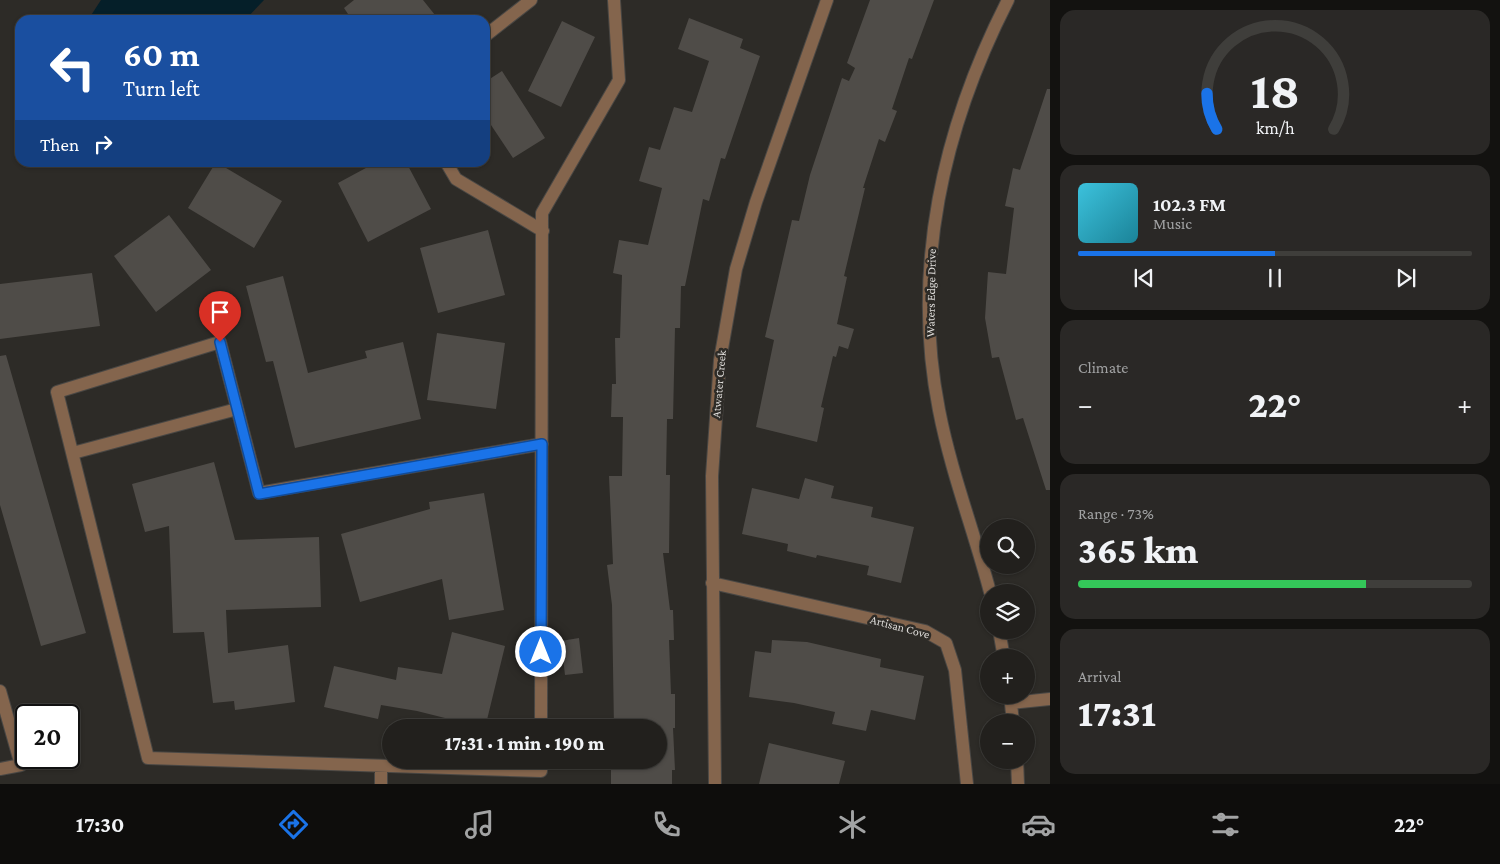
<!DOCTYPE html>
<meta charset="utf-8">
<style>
:root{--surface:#22201d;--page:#2a2826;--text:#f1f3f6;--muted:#a2a3a4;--line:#3f3e3b;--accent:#1a73e8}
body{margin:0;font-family:"Crimson Pro",serif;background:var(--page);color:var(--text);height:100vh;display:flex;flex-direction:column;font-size:19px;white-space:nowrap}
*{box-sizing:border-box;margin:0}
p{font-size:16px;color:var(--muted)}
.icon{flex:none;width:28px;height:28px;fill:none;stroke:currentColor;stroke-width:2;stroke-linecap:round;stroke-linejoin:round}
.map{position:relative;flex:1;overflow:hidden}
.sheet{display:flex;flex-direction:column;gap:10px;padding:10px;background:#131210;width:450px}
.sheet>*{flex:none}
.guide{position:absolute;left:15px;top:15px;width:475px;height:152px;border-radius:15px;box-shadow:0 1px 4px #0004,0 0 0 1px var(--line);background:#1a4fa0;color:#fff;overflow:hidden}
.tools{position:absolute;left:980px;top:519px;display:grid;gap:10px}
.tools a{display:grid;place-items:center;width:55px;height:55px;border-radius:50%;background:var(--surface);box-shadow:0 1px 4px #0004,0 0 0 1px var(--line);font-size:25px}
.speed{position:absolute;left:15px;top:704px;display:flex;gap:10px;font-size:25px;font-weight:700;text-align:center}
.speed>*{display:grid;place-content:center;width:65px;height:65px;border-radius:50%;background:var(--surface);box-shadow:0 1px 4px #0004,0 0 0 1px var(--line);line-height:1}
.speed .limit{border:2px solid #111;border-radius:8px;background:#fff;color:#111}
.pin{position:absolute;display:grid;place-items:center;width:42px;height:42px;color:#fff;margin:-51px -21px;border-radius:50% 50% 50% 0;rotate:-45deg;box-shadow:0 0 5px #0007}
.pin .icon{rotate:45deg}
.me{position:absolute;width:55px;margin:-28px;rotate:0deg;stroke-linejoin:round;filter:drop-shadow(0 0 4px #0008)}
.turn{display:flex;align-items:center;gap:18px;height:105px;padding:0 25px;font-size:22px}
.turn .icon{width:65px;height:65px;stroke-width:2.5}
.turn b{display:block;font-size:35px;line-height:42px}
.then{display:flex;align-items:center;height:48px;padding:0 25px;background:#0003;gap:10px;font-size:19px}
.big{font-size:38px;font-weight:800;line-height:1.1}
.sheet .card{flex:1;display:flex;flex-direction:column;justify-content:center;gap:8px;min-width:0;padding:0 18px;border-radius:15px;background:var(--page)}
.sheet .dial{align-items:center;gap:0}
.dial svg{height:130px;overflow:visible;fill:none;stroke:var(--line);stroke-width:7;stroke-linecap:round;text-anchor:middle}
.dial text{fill:var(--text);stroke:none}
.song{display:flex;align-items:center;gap:15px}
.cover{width:60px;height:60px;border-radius:8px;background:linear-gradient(135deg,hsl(190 70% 55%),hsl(190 70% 35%))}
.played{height:5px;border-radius:2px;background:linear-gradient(90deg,var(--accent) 50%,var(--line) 50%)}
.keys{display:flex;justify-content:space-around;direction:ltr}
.heat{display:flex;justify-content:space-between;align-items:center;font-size:28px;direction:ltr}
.charge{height:8px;border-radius:4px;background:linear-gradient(90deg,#34c759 73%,var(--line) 0)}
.trip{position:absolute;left:382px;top:719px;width:285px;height:50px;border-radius:25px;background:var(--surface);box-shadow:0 1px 4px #0004,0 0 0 1px var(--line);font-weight:800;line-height:50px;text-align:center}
.tab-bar{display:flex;height:80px;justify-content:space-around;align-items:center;background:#0e0d0c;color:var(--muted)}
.tab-bar .icon{width:35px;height:35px}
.tab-bar .current{color:var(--accent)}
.tab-bar b{font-size:22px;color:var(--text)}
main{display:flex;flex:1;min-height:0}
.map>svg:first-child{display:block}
</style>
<main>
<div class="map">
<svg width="1050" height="784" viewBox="0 0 1050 784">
<rect width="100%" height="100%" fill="#2d2b27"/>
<path fill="#051f29" d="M101 0H264L245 20H88Z"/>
<path fill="#4f4c48" d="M354 0H423L439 20H352L344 8Z
M870 0H934L912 59 909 58 892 109 897 111 885 142 879 139 863 188H865L844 276 847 277 837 324 854 329 848 349 839 346 836 357 833 356 821 407 824 408 817 442 756 427 774 340 765 337 792 220 799 221 810 175 842 78 849 81 855 68 847 63Z
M689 18 743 39 740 48 760 56 725 159 721 158 709 201 703 199 685 286H681L680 328H675L673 419H667L666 475H670L669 553H663L670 610H673L674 640H669L671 694H675V728H673L675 770H672V784H611V760H659V728H614L612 605 607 565 613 564 609 476H622L623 417H611L612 384H616L615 338H620L622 275 613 273 619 240 648 245 662 188 639 181 649 147 660 150 674 107 692 112 709 61 678 49Z
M562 21 595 37 561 107 528 91Z
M502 71 545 138 513 158 485 116V82Z
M1047 89H1050V490H1046L1023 418 1016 420 999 357 992 358 985 318 988 272 1006 274 1014 208 1005 206 1013 168 1020 170Z
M216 162 282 201 254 248 188 208Z
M377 162H406L431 209 368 242 338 183Z
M169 215 211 270 156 312 114 256Z
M488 230 505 295 438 313 420 248Z
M92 273 100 326 0 339V284Z
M283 276 308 373 367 358 365 351 403 342 421 419 295 448 273 361 266 362 246 286Z
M437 333 505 343 496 409 427 400Z
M6 355 86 633 41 646 0 505V356Z
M214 462 235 540 319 537 321 607 226 610 228 653 288 645 295 702 235 710 234 701 213 703 204 632 173 633 169 526 145 532 132 484Z
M805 478 834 486 831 498 873 507 871 517 914 527 901 583 867 575 869 566 817 555 816 558 787 551 788 544 742 534 752 488 799 499Z
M484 493 504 610 449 620 442 579 360 602 341 534 430 509 429 502Z
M452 632 505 646 485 728 417 711 381 705 378 719 324 707 334 666 396 680 398 667 442 674Z
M579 638 583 673 565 675 561 641Z
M772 640 807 642 881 659 880 667 924 676 915 720 871 710 866 731 832 724 835 712 794 703 749 697 755 651 771 653Z
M769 743 845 761 839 784H759Z"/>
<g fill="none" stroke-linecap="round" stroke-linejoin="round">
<g stroke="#494744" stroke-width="14">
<path id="minor" d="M485 36 531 0
M446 162 456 179 543 231
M73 453 237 409
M712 583 925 631 946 643 955 670 967 784
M990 592C974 531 951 472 939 410 911 268 943 127 1008 0
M999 630 1004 658
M0 691 21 765 0 769
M1010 695 1013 722
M1011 703 1050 699
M541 728 542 213 619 80 614 0
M541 760V771L148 758 57 392 220 342 259 493 542 444
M1017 760 1018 784
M381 784V766
M715 784 712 476 720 360 736 269 756 202 827 0"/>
</g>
<use href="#minor" stroke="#84654d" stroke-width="12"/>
</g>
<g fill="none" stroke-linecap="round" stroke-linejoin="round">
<g stroke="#114b97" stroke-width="12">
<path id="route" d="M220 342 259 494 542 444 541 652"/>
</g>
<use href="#route" stroke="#1a73e8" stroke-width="9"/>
</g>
<g text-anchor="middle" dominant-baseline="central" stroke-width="5" stroke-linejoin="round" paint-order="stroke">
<g font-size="12" fill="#dfddda" stroke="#2d2b27">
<text transform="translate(931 293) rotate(-89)">Waters Edge Drive</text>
<text transform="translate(719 384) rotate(-85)">Atwater Creek</text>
<text transform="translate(900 627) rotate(15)">Artisan Cove</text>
</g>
</g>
</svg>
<div class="tools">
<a><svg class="icon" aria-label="search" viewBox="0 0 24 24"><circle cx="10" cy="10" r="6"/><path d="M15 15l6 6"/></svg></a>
<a><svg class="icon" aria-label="layers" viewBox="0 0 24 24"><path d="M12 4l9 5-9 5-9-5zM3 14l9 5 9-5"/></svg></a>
<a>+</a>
<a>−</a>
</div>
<div class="speed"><div class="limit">20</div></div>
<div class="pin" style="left:220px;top:342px;background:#d93025"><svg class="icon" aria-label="arrive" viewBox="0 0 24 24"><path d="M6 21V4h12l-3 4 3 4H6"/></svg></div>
<svg class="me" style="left:541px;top:652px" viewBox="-20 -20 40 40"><circle r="17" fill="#1a73e8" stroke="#fff" stroke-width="3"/><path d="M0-11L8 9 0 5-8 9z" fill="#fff"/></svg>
<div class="trip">17:31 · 1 min · 190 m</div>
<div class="guide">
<div class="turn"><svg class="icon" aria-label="left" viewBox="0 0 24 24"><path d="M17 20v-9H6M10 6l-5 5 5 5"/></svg><div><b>60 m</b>Turn left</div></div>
<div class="then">Then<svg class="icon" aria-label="right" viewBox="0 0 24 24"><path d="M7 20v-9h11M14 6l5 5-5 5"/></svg></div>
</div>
</div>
<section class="sheet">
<div class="card dial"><svg viewBox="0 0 100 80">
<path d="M14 69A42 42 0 1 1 86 69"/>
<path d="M14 69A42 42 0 0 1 8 47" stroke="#1a73e8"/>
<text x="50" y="56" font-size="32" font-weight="700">18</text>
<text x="50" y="72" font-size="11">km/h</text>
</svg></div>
<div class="card">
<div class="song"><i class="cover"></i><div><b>102.3 FM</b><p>Music</p></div></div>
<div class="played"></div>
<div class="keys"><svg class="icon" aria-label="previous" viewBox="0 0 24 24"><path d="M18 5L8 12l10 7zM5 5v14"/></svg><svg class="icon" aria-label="pause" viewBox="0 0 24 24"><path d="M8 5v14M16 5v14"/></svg><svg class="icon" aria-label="next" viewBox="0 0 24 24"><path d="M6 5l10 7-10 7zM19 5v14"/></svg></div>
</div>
<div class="card"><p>Climate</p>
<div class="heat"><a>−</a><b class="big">22°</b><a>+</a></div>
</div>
<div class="card"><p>Range · 73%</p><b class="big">365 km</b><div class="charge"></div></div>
<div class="card"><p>Arrival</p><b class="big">17:31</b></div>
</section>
</main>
<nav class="tab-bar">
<b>17:30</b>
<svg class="icon current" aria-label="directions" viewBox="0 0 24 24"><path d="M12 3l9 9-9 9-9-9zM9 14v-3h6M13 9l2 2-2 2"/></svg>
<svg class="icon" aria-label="music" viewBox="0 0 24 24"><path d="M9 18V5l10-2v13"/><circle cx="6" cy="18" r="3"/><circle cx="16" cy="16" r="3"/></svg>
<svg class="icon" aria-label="phone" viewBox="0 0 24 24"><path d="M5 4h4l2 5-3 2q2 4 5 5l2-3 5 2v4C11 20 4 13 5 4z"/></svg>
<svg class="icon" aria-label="climate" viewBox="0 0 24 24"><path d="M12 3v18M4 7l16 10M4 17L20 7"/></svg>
<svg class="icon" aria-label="car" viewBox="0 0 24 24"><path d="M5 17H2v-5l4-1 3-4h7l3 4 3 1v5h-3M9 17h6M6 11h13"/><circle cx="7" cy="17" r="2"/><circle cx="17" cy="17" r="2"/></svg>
<svg class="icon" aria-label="filters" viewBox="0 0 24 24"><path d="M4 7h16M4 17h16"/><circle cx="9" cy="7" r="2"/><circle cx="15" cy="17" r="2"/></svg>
<b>22°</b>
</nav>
